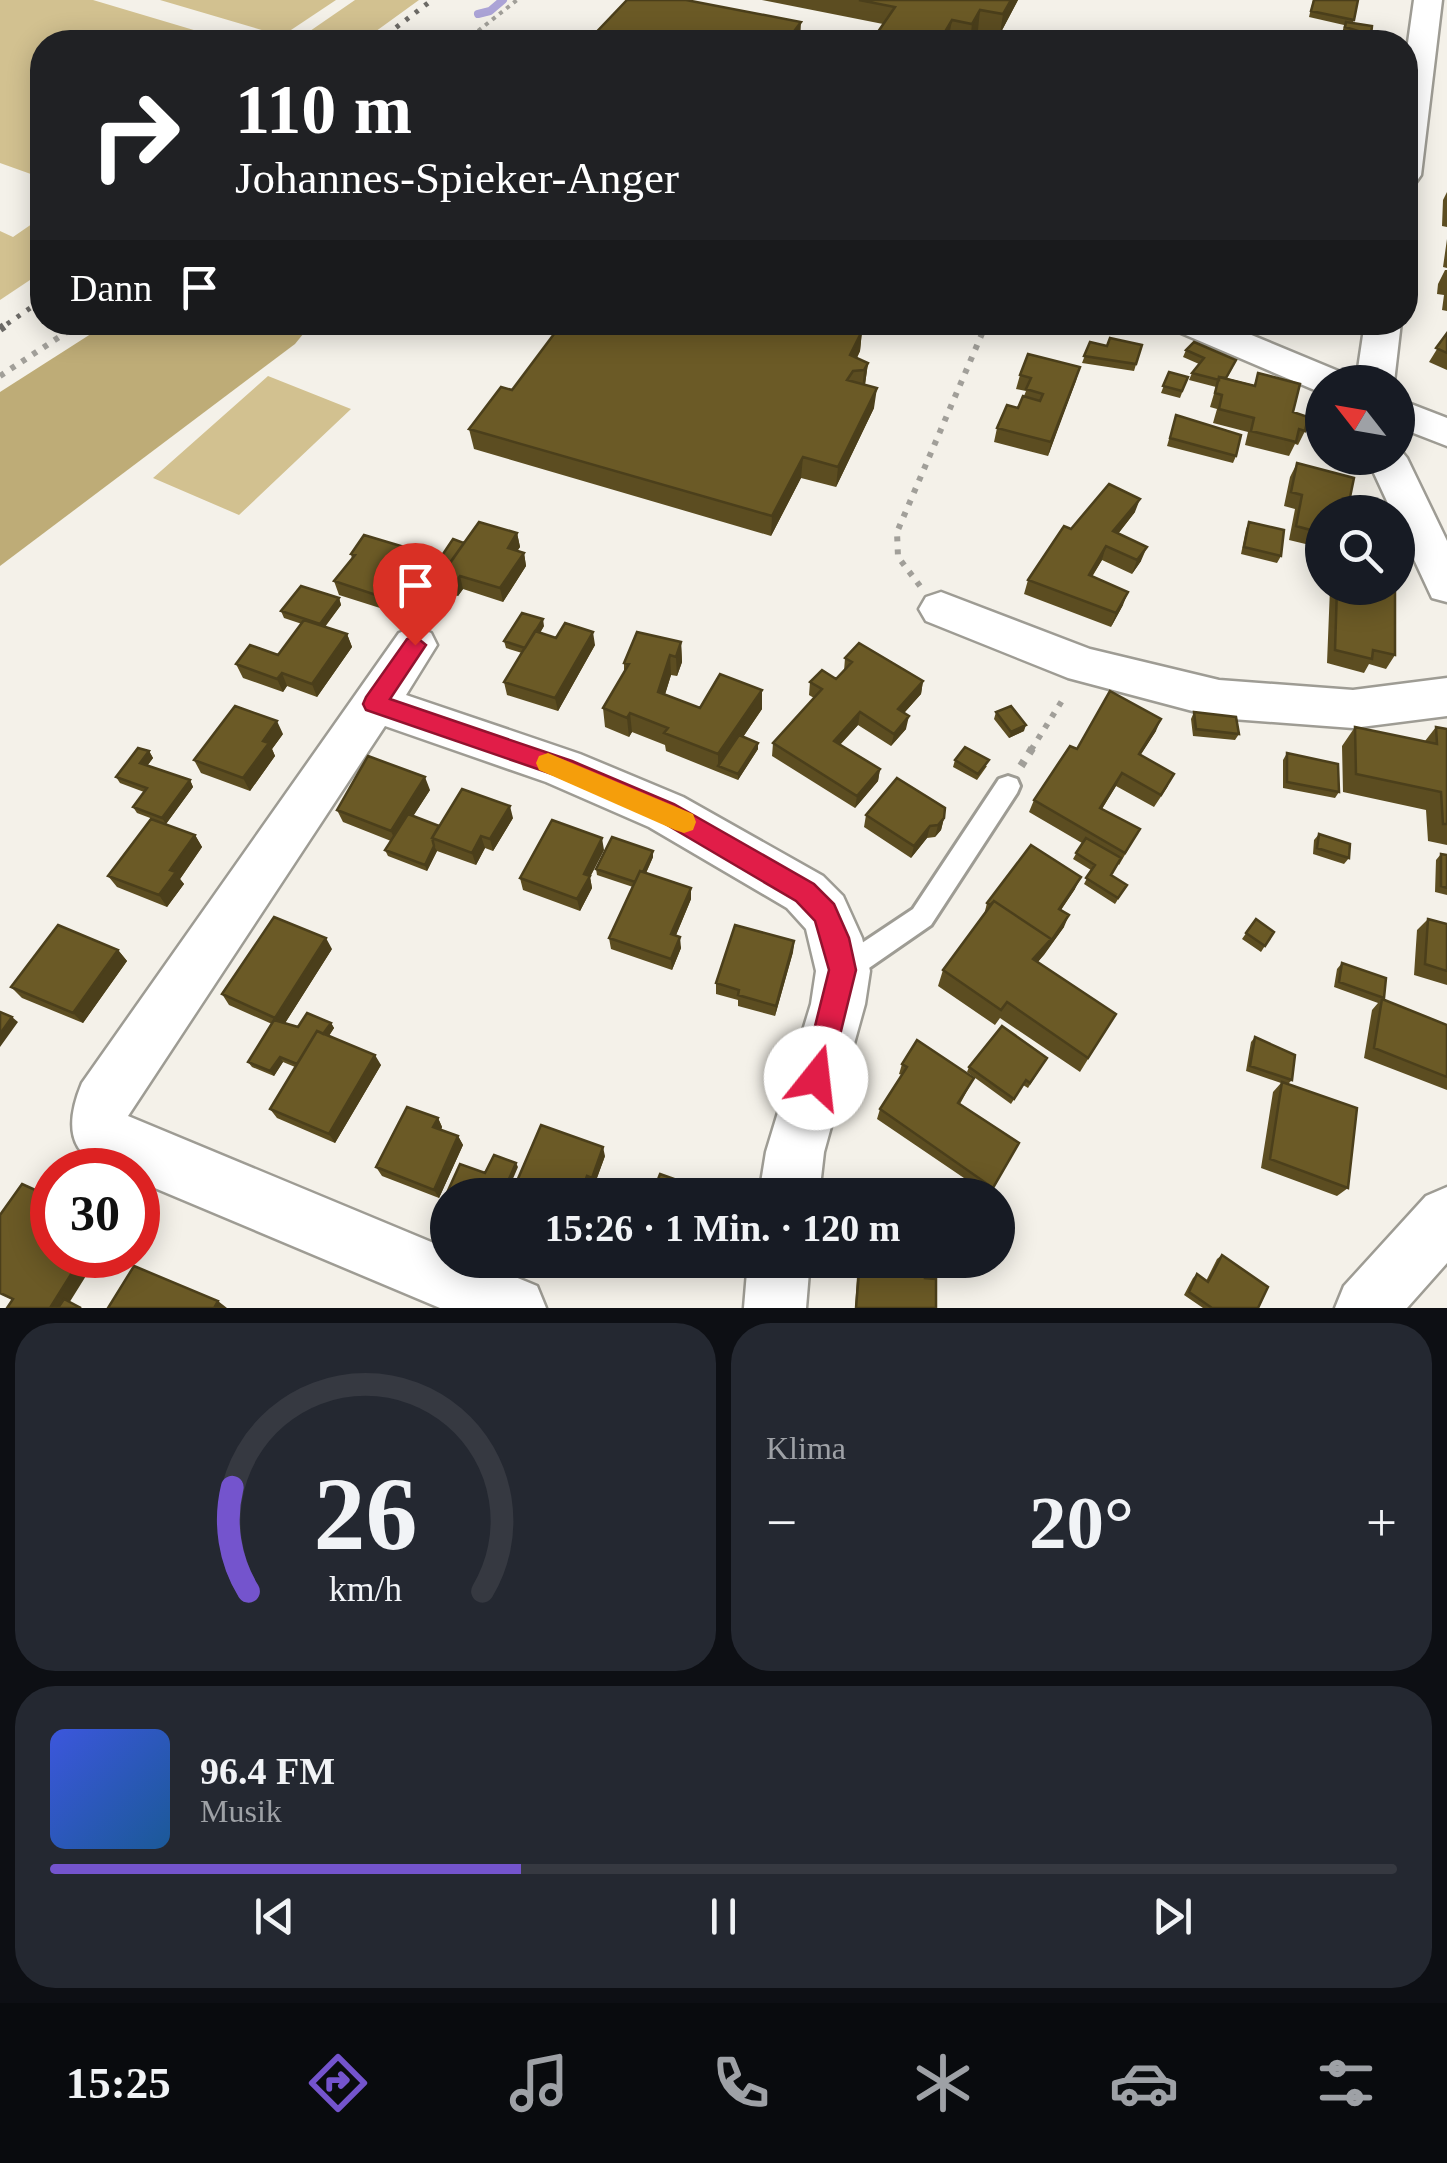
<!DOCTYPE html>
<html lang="de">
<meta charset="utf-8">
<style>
:root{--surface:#171b24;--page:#242831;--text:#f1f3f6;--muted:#9ea1a6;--line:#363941;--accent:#7454cd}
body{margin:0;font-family:Georgia,serif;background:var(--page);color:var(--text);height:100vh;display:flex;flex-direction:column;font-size:38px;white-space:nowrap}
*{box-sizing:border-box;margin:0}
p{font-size:32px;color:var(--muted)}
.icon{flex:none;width:55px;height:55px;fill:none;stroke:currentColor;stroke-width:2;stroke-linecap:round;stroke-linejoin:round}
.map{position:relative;height:1308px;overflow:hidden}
.details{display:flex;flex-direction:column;gap:15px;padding:15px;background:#0d0f14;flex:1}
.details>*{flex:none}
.guide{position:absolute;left:30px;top:30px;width:1388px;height:305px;border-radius:40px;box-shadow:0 5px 25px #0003;background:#202124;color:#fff;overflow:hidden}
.needle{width:65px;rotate:301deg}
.fabs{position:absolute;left:1305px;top:365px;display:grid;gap:20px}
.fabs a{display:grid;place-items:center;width:110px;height:110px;border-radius:50%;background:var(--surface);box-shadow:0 5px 25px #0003;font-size:50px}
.speed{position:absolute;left:30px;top:1148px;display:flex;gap:20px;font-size:50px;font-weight:700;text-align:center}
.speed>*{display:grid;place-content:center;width:130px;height:130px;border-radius:50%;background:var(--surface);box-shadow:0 5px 25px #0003;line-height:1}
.speed .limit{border:15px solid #d22;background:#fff;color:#111}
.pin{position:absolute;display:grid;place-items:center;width:85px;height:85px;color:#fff;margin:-102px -42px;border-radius:50% 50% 50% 0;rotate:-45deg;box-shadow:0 0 10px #0007}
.pin .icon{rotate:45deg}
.me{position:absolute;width:110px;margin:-55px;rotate:16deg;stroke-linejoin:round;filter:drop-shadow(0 0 8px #0008)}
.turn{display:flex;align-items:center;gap:35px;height:210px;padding:0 40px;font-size:45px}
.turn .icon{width:130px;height:130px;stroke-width:2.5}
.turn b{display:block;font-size:70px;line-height:85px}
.then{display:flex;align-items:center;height:95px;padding:0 40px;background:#0003;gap:20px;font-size:38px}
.big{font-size:75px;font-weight:700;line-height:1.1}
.details .widget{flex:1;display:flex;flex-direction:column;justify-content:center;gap:15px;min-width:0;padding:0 35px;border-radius:40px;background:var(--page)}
.details .dial{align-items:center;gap:0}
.dial svg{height:260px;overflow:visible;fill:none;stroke:var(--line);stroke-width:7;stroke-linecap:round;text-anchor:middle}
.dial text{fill:var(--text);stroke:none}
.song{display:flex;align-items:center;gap:30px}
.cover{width:120px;height:120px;border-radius:15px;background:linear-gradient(135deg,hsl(230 70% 55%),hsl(210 70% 35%))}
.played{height:10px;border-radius:5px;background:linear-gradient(90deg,var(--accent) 35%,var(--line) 35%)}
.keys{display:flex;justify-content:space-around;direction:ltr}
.heat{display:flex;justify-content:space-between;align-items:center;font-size:55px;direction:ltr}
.details .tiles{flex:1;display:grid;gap:15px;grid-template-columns:1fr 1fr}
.widget:last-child{grid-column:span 2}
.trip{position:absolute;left:430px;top:1178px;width:585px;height:100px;border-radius:50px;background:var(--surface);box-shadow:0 5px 25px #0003;font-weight:700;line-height:100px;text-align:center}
.menu{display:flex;height:160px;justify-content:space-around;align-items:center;background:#090b0e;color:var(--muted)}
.menu .icon{width:70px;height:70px}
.menu .current{color:var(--accent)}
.menu b{font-size:45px;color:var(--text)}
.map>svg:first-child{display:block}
</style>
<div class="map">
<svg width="1447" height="1308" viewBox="0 0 1447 1308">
<rect width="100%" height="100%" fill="#f4f1e9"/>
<path fill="#d2c190" d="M0 0H93L234 42H42V178L0 163Z
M160 0H336L282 36Z
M355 0H419L361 42H294Z
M42 217V272L0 300V231L13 237Z
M268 376 351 409 239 515 153 478Z"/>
<path fill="#beac77" d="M108 323H312L295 344 0 566V392Z"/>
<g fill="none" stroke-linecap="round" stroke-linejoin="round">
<path stroke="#aba3d6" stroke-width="8" d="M478 14 490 11 503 0"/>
<g stroke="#9e9c94" stroke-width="6">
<path id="lane" d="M1008 776 1017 779 1020 786 1017 793 931 925 853 979 844 983 835 979 831 970 835 961 913 909 999 779Z"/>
</g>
<g stroke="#9e9c94" stroke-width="5">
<path id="street" d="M1414 0H1442L1421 175 1416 182 1405 185V64Z
M1169 322H1220L1343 373 1349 382H1322V392L1317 391 1174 330Z
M1365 322H1401L1394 382H1356Z
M1398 399 1447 418V446L1398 427Z
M1398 447 1407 458 1447 541V602L1432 598 1398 525V512H1392L1367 458H1398Z
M941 592 1090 649 1219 680 1353 690 1447 678V716L1353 728 1219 718 1068 678 926 621 919 609 926 597Z
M415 627 431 633 437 645 406 695 580 754 683 797 823 876 843 896 862 938 870 971 865 1004 824 1152 819 1195H759L766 1152 811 1004 816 971 806 929 787 908 649 827 546 782 385 726 128 1116 448 1249V1260H474L537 1286 546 1308H440L138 1181V1170C76 1170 59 1138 82 1083L399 633Z
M1447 1187V1263L1407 1308H1335L1344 1286 1426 1196Z
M748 1260H810L806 1308H744Z"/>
</g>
<path stroke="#a19f99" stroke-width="4" stroke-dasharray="4 5" stroke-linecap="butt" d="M464 42 517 0
M78 324 82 322"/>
<path stroke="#a19f99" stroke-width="6" stroke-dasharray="5 8" stroke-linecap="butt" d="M0 376 82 322
M920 586 898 557 897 532 987 322
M1031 750 1065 696"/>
<path stroke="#a19f99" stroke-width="8" stroke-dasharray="6 9" stroke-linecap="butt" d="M1021 766 1033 747"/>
<use href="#lane" fill="#fff" fill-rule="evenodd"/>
<use href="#street" fill="#fff" fill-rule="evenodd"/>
<path stroke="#6c6a66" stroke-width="5" stroke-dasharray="4 8" stroke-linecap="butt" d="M377 42 432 0
M7 324 42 300"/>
<path stroke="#6c6a66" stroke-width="8" stroke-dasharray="5 9" stroke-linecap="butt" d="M0 329 10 322"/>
</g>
<path fill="#5c4d21" d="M762 0H1018L1000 34 978 30 970 42 950 40 948 42H871L883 24Z
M1313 0H1358L1353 23 1371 35 1368 42 1342 34 1344 25 1309 17Z
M1447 192V227L1442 226 1443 200Z
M1447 239V268L1443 267Z
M1445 270H1447V311L1442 310 1444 295 1437 294 1438 284Z
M862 331 860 351 857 358 868 363 865 385 874 408 836 487 801 478 771 536 474 449 469 429 512 390Z
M1447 333V370L1429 362Z
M1090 342 1107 346 1142 345 1134 371 1082 363Z
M1186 350 1233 367 1227 378 1254 385 1258 373 1293 412 1305 431 1298 445 1295 444 1289 456 1245 445 1248 432 1213 423 1217 409 1210 407 1216 387 1189 380 1192 373 1199 364 1183 357Z
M1080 367 1048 456 994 442 997 428 1018 408 1024 396 1026 391 1016 389 1020 375Z
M1169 372 1188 377 1180 398 1161 393Z
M1176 415 1236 456 1233 463 1167 446Z
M1297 463 1322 512V548L1289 540 1295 509 1284 506 1290 477Z
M1135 512 1118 534 1141 561 1132 574 1102 560 1092 577 1123 605 1111 627 1024 594 1028 580 1071 529Z
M1249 522 1281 556 1277 563 1241 554 1246 529Z
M517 533 520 547 517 551 524 553 526 566 503 602 463 589 458 596 442 592 439 578 444 571 439 569 437 563 464 543Z
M351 554 418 564 380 608 339 595 334 581 352 559Z
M1330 588H1395V655L1386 669 1369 664 1364 673 1327 663Z
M339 598 341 605 325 627 347 634 352 647 317 697 287 686 283 692 243 678 236 664 278 655 302 624 284 618 281 611Z
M544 626 540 633 556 638 595 645 558 711 507 695 504 682 522 653 506 648 504 641Z
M681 642 682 662 677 676 671 675 665 694 700 708 762 690V709L743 737 758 749 738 780 666 751 665 745 632 732 629 737 605 727 603 708 624 672V663Z
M845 658 923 681 921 694 904 713 906 729 891 746 858 725 840 745 880 769 878 781 855 808 772 756 773 743 814 698 809 695 810 682 836 679 844 671Z
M996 712 1024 731 1009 738 994 719Z
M1194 712 1239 734 1235 740 1193 736 1191 719Z
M1355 727 1425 741 1436 727 1447 729V845L1428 841 1426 810 1343 792 1342 746Z
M1156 731 1140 755 1168 786 1154 807 1116 786 1102 809 1140 829 1119 865 1118 864 1111 875 1127 885 1115 904 1084 884 1091 870 1073 859 1082 843 1029 812 1034 800 1077 749Z
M283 734 272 749 275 756 250 791 201 773 194 760Z
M149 751 153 758 147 766 190 780 193 787 166 824 137 813 133 807 144 792 120 783 116 777Z
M1287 753 1339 792 1335 798 1283 788V760Z
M955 760 987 766 977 780 953 767Z
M430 790 413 816 439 826 513 818 493 851 485 848 476 865 437 851 427 871 388 856 385 850 391 841 343 822 337 810Z
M866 815 944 818 941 830 935 837 927 838 911 858 864 827Z
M1319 834 1349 858 1344 864 1313 854 1314 840Z
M195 835 202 847 180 879 184 884 167 907 117 887 108 876Z
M604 850 590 877 592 888 580 911 523 890 520 878Z
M653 851V857L646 873 691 899 676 935 681 948 672 970 611 949 609 938 633 887 597 875 596 869Z
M1441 854 1447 855V895L1435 892 1436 860Z
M1075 889 1061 910 1064 927 1038 962 1116 1014 1080 1072 1000 1018 995 1025 938 986 943 970 984 915 987 903Z
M1256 919 1274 932 1261 952 1242 939Z
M1428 919 1447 924V985L1414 975 1417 930Z
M794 941 793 952 775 1016 738 1006V1000L716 994V983Z
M332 949 285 1023 298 1027 331 1023 334 1028 329 1036 381 1065 335 1143 277 1118 270 1109 295 1067 283 1062 274 1076 252 1067 248 1062 272 1024 229 1005 222 994Z
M118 950 127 961 83 1023 22 998 11 987Z
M1342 963 1384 998 1383 1000 1447 1025V1090L1364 1058 1372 1010 1378 1003 1334 987 1337 969Z
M1255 1037 1292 1080 1288 1084 1348 1188 1337 1196 1261 1168 1273 1092 1281 1083 1246 1071 1251 1042Z
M1047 1058 1028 1088 1023 1085 1011 1104 967 1072 969 1067Z
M902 1064 974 1078 960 1104 1019 1143 989 1195 877 1119 880 1109 902 1075 899 1074Z
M438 1118 442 1127 441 1130 458 1136 463 1145 439 1198 382 1176 376 1167Z
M605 1156 594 1186 589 1184 585 1195H511Z
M1222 1255 1258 1308H1203L1184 1295 1193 1278 1197 1274 1206 1281 1217 1259Z
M652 1260H703L697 1277Z
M858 1260H926L925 1278 936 1308H855Z"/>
<path fill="#4b3f1b" d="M1011 0H1018L1000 34 1003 14Z
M980 10 978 30 970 42 972 24Z
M952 20 948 42H939Z
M801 22 800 42H786Z
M862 331 860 351 848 375 850 355Z
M868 363 865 384 862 391 864 370Z
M1080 367 1076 381 1048 456 1051 442Z
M877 388 874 408 836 487 838 467Z
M803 457 801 478 771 536 772 516Z
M1140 499 1135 512 1109 545 1113 531Z
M517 533 520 547 510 562 508 548Z
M1106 546 1102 560 1084 589 1089 575Z
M1147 547 1141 561 1132 574 1137 560Z
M414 550 418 564 380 608 376 595Z
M524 553 526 566 503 602 500 588Z
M460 576 463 589 458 596 455 583Z
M1128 592 1123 605 1111 627 1116 613Z
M339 598 341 605 322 630 320 624Z
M543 619 544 626 527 654 526 648Z
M593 632 595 645 558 711 555 698Z
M347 634 352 647 317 697 312 684Z
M681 642 682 662 677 676 676 657Z
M670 655 671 675 660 711 658 692Z
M282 673 287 686 283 692 277 679Z
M923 681 921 694 896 722 898 709Z
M762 690V709L722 768 718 766V773V754Z
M860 712 858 725 832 753 834 741Z
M630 713 632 732 629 737 627 718Z
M909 716 906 729 891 746 894 734Z
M1161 719 1156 731 1133 767 1139 754Z
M277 721 283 734 272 749 275 756 250 791 243 778 263 741Z
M1026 725 1024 731 1009 738 1011 732Z
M758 743V749L738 780V774Z
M149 751 153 758 144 770 140 763Z
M880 769 878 781 855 808 857 796Z
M1122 773 1116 786 1095 820 1100 808Z
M425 777 430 790 396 843 391 831Z
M190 780 193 787 166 824 162 818Z
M510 806 513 818 493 851 490 839Z
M944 818 941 830 935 837 938 825Z
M930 826 927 838 911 858 914 846Z
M195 835 202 847 180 879 184 884 167 907 159 895 170 870Z
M481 836 485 848 476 865 472 853Z
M602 838 604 850 590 877 592 888 580 911 577 899 584 874Z
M434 846 437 851 427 871 425 865Z
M653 851V857L639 889 638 883Z
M1081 877 1075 889 1054 920 1059 909Z
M691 888V899L672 945 671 934Z
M1069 915 1064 927 1044 955 1026 975 1033 959Z
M680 937 681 948 672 970 671 959Z
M326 938 332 949 282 1028 275 1018Z
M794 941 793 952 775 1016 776 1006Z
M118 950 127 961 83 1023 73 1013Z
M12 1017 18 1022 0 1047V1034Z
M331 1023 334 1028 305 1071 302 1066Z
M375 1055 381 1065 335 1143 329 1134Z
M280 1057 283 1062 274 1076 270 1071Z
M438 1118 442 1127 438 1136 433 1127Z
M458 1136 463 1145 439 1198 434 1190Z
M603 1147 605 1156 594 1186 592 1178Z
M516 1163 518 1167 506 1195H502Z
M587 1176 589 1184 585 1195H580Z
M51 1197 52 1198V1220L49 1225 37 1217Z
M83 1255H99L66 1308H50Z
M700 1260H703L697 1277 696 1270Z
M218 1301 227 1308H214Z"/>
<path fill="#6b5a26" stroke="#4b3f1b" stroke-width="2.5" d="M627 0H686L801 22 786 42H587Z
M859 0H1011L1003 14 980 10 972 24 952 20 939 42H871L895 7Z
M1314 0H1358L1354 20 1311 11Z
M1346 22 1372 26 1371 35 1345 27Z
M1316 34 1349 40V42H1314Z
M563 322H829L862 331 850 355 868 363 864 370 853 371 847 380 877 388 838 467 803 457 772 516 469 429 501 387 512 390Z
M1447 333V353L1436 348Z
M1110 338 1142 345 1136 364 1084 356 1090 342 1107 346Z
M1194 342 1236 360 1226 378 1219 377V380L1192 373 1204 358 1186 350Z
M1028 354 1080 367 1051 442 997 428 1007 405 1018 408 1023 396 1040 401 1043 394 1026 389 1031 378 1020 375Z
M1169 372 1188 377 1182 391 1163 386Z
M1258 373 1300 384 1293 412 1308 417 1305 431 1299 429 1296 442 1251 431 1254 418 1219 409 1222 395 1215 393 1219 377 1255 386Z
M1176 415 1241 435 1236 456 1170 438Z
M1297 463 1354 478 1348 507 1360 510 1359 512H1322V533L1296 526 1302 495 1291 492Z
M1109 484 1140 499 1113 531 1147 547 1137 560 1106 546 1089 575 1128 592 1116 613 1028 580 1064 526 1071 529Z
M479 522 517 533 508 548 524 553 500 588 460 576 455 583 439 578Z
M1249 522 1284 530 1281 556 1244 547Z
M364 535 414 550 376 595 334 581 355 555 351 554Z
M453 539 464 543 448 566 437 563Z
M301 586 339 598 320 624 281 611Z
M1337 588H1395V655L1373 650 1372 659 1335 650Z
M522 613 543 619 525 648 504 641Z
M304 620 347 634 312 684 282 673 277 679 236 664 250 645 278 655Z
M565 623 593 632 555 698 504 682 535 631 556 638Z
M637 632 681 642 676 657 670 655 658 692 700 708 720 674 762 690 718 754 664 733 668 728 630 713 627 718 603 708 629 664 624 663Z
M859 643 923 681 898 709 909 716 894 734 860 712 834 741 880 769 857 796 773 743 822 689 810 682 822 670 836 679 852 662 845 658Z
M1110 691 1161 719 1139 754 1174 774 1161 795 1122 773 1100 808 1140 829 1125 853 1034 800 1070 746 1077 749Z
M235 706 277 721 263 741 269 743 243 778 194 760Z
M1011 706 1026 725 1011 732 996 712Z
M1194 712 1236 717 1239 734 1196 729Z
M1355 727 1437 744 1436 727 1447 729V824H1443L1441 792 1356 774Z
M739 735 758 743 738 774 718 766Z
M965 747 989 760 978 774 955 760Z
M138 748 149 751 140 763 190 780 162 818 133 807 147 788 116 777Z
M1287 753 1338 764 1339 792 1287 782Z
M368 756 425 777 391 831 337 810Z
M897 778 945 808 944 818 938 825 930 826 914 846 866 815Z
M462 789 510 806 490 839 481 836 472 853 432 838Z
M408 814 439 826 432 838 434 846 425 865 385 850Z
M151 819 195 835 170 870 176 872 159 895 108 876Z
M552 820 602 838 584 874 590 876 577 899 520 878Z
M1319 834 1350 844 1349 858 1317 848Z
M612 837 653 851 643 872 640 871 635 882 596 869Z
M1086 838 1121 858 1111 875 1127 885 1118 898 1086 878 1095 865 1076 853Z
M1031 845 1081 877 1059 909 1069 915 1049 944 1051 939 994 901 990 905 987 903Z
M1441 854 1447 855V888L1441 886Z
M640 871 691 888 671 934 680 937 671 959 609 938Z
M994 901 1051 939 1033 959 1116 1014 1088 1058 1007 1002 1001 1010 943 970Z
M274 917 326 938 275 1018 222 994Z
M1256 919 1274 932 1265 946 1246 933Z
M1428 919 1447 924V971L1425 964Z
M58 925 118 950 73 1013 11 987Z
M735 925 794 941 776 1006 738 995 739 990 716 983Z
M1342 963 1386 978 1384 998 1339 982Z
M1382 999 1447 1025V1077L1374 1048Z
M0 1012 12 1017 0 1034Z
M307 1013 331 1023 323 1034 317 1031 297 1064 280 1057 270 1071 248 1062 274 1020 298 1027Z
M1002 1026 1047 1058 1030 1083 1026 1080 1014 1099 969 1067Z
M317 1031 375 1055 329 1134 270 1109Z
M1255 1037 1295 1055 1292 1080 1250 1066Z
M917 1040 974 1078 958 1103 1019 1143 993 1188 880 1109 907 1067 902 1064Z
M1282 1082 1357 1108 1348 1188 1270 1159Z
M407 1107 438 1118 433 1127 458 1136 434 1190 376 1167Z
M541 1125 603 1147 592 1178 587 1176 580 1195H511Z
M494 1155 516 1163 502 1195H448V1208L441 1206 460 1164 485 1173Z
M660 1174 713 1193V1195H652Z
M22 1184 51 1197 37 1217 52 1224V1255H83L50 1308H7L13 1299 0 1293V1215Z
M1222 1255 1268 1287 1258 1308H1212L1189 1292 1197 1274 1208 1282Z
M670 1260H700L696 1270Z
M860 1260H926L925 1278 936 1279V1308H856Z
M134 1266 218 1301 214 1308H108Z
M64 1299 81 1308H58Z"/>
<path fill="#e11d48" stroke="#92132f" stroke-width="2.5" d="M415 636 426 645 390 699 572 761 674 804 814 884 834 904 849 938 856 970 827 1088 816 1092 806 1088 802 1078 829 970 815 921 796 901 657 819 555 775 366 710 363 704 366 697 407 639Z"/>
<path fill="#f59e0b" d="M548 753 693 814 696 822 693 830 684 833 675 830 539 770 536 763 539 756Z"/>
</svg>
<div class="fabs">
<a><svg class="needle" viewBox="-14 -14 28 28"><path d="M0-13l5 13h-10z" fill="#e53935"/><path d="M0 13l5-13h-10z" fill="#9ea1a6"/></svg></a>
<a><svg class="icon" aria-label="search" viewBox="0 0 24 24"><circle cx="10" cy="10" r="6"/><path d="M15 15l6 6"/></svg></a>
</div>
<div class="speed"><div class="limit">30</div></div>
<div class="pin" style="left:415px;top:645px;background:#d93025"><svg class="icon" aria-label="arrive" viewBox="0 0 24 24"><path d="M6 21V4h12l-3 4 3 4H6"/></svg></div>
<svg class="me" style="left:816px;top:1078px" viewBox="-20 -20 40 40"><circle r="19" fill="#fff"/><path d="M0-13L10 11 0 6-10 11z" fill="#e11d48"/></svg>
<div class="trip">15:26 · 1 Min. · 120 m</div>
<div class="guide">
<div class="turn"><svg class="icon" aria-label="right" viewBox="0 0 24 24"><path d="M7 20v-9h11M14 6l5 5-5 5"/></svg><div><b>110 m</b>Johannes-Spieker-Anger</div></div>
<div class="then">Dann<svg class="icon" aria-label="arrive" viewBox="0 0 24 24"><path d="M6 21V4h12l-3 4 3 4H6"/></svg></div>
</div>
</div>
<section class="details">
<div class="tiles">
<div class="widget dial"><svg viewBox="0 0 100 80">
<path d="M14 69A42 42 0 1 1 86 69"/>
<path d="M14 69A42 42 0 0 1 9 37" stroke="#7454cd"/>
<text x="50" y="56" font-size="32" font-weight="700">26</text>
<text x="50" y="72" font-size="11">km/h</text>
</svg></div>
<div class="widget"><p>Klima</p>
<div class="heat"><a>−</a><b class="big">20°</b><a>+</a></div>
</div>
<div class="widget">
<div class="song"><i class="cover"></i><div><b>96.4 FM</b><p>Musik</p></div></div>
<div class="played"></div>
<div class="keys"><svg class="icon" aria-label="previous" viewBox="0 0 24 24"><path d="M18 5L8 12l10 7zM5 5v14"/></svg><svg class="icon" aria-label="pause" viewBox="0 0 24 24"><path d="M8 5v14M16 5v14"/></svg><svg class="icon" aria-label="next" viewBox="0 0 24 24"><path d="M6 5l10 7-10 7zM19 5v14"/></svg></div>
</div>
</div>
</section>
<nav class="menu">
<b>15:25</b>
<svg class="icon current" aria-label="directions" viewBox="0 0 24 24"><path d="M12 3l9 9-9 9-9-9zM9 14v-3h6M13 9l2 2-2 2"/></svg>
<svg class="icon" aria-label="music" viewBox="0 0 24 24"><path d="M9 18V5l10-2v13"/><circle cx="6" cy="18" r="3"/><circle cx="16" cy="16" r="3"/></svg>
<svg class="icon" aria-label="phone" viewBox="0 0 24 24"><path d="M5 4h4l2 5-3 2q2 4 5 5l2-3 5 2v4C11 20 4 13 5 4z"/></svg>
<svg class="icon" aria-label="climate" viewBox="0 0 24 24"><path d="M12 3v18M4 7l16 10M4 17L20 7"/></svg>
<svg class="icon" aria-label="car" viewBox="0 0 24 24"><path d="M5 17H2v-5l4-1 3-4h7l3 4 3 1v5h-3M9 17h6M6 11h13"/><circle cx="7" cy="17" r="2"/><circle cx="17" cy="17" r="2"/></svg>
<svg class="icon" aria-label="filters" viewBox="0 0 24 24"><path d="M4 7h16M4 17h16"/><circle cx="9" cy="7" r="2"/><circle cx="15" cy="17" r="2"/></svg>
</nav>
